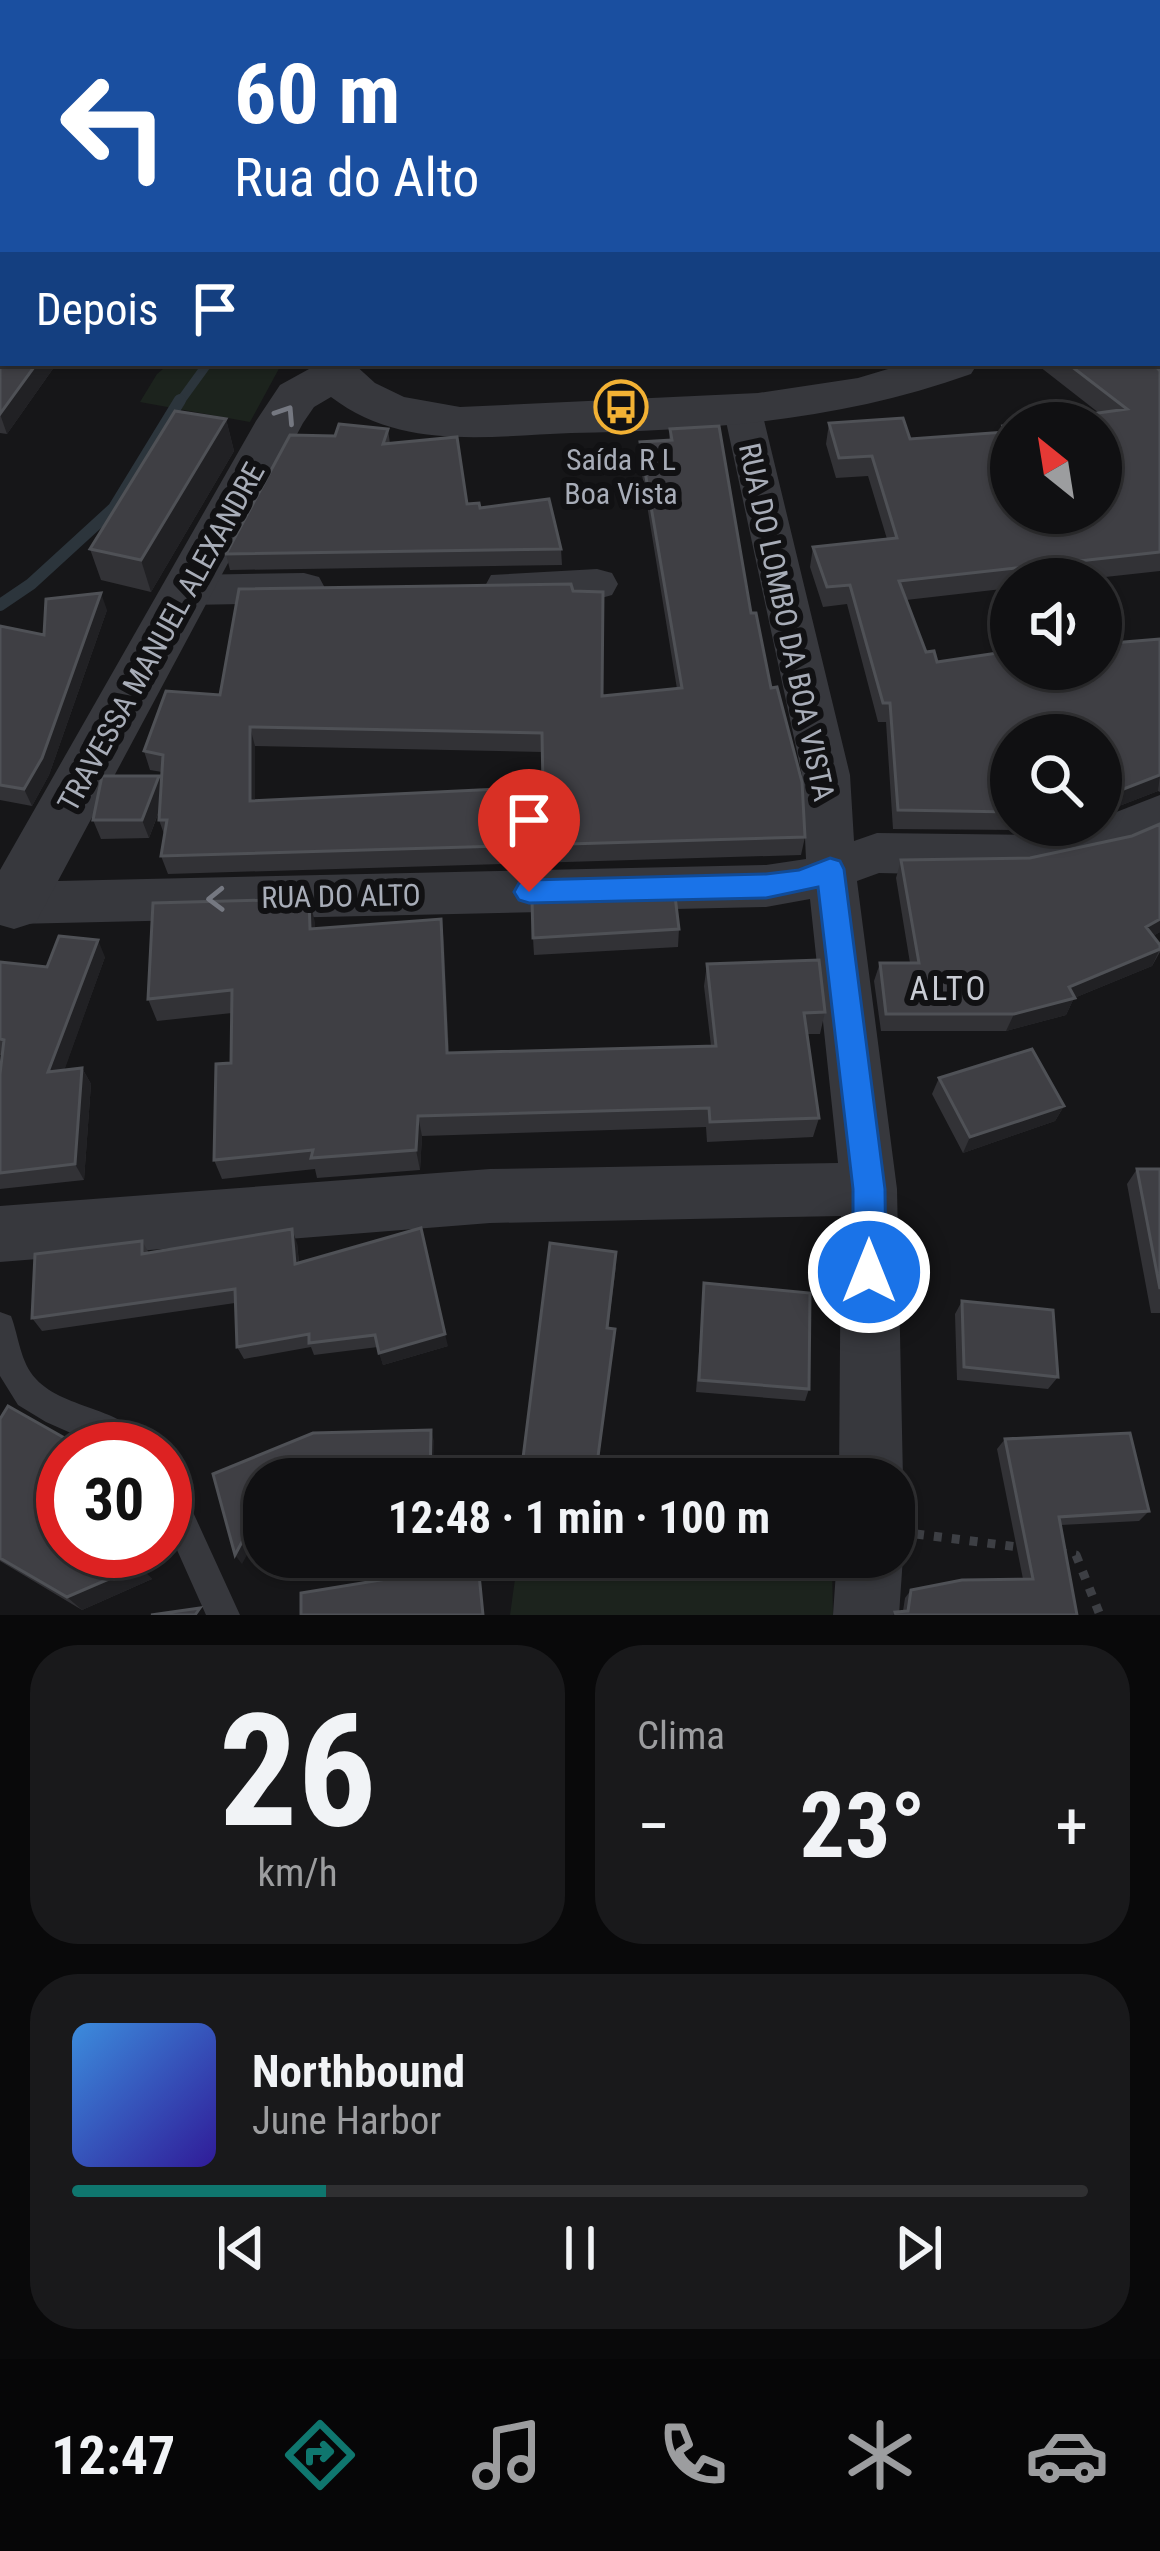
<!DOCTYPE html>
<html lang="pt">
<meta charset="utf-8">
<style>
:root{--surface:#101012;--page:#19191b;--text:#f1f3f6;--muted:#9c9d9f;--line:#303032;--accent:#0f766e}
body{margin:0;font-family:"Roboto Condensed",sans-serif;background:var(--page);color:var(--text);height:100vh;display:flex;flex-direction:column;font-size:45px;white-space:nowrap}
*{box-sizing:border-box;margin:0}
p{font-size:39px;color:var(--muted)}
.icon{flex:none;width:66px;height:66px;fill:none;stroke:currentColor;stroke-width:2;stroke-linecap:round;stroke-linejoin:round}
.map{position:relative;height:1615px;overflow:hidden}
.drawer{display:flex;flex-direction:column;gap:30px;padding:30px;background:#09090a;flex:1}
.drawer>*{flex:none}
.top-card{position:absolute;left:0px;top:0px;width:1161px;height:366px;box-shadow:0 3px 9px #0004,0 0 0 3px var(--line);background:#1a4fa0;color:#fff;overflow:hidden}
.needle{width:78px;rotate:330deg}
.buttons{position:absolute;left:990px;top:402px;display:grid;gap:24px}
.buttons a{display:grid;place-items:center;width:132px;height:132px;border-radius:50%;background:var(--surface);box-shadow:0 3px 9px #0004,0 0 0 3px var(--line);font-size:60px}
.speed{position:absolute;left:36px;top:1422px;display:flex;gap:24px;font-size:60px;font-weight:700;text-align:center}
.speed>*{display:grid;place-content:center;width:156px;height:156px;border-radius:50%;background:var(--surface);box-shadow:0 3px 9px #0004,0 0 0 3px var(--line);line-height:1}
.speed .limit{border:18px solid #d22;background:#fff;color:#111}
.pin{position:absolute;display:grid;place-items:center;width:102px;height:102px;color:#fff;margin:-123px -51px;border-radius:50% 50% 50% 0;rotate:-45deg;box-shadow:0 0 12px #0007}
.pin .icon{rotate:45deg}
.me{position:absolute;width:132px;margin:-66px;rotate:0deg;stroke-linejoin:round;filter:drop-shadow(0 0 9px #0008)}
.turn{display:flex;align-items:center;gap:42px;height:252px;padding:0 36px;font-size:54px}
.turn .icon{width:156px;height:156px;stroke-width:2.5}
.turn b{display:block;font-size:84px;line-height:102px}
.then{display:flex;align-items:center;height:114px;padding:0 36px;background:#0003;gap:24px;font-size:45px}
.big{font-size:90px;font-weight:700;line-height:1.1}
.drawer .card{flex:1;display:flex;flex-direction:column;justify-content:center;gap:18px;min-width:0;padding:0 42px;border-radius:48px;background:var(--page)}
.drawer .dial{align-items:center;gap:0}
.dial b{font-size:156px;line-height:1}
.song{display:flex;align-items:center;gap:36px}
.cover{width:144px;height:144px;border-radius:18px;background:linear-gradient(135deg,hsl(210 70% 55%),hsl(250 70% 35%))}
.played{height:12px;border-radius:6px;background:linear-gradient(90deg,var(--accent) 25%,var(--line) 25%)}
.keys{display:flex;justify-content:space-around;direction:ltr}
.heat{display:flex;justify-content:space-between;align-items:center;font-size:66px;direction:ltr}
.drawer .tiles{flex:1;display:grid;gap:30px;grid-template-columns:1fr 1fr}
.card:last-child{grid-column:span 2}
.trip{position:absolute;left:243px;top:1458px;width:672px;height:120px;border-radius:48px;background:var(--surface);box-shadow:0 3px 9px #0004,0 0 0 3px var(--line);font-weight:700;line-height:120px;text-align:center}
.menu{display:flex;height:192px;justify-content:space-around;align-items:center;background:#060607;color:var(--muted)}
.menu .icon{width:84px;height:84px}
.menu .active{color:var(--accent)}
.menu b{font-size:54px;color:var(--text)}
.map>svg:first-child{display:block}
</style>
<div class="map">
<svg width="1160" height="1615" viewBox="0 0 1160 1615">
<rect width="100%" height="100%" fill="#161618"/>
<path fill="#1c231d" d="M170 363H282L250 422 140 402 157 374Z
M518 1557H755L832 1566 833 1615H510Z"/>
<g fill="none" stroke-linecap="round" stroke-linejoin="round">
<path stroke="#2c353c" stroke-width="9" d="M179 403 208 363"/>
<path stroke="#2c353c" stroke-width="12" d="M0 605 31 584 114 508 180 400"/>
<path stroke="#3d3f44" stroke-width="9" stroke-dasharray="8 10" stroke-linecap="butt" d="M916 1534 1026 1548
M1058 1552 1076 1555 1100 1615"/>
<path fill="#37383d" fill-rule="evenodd" d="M0 1312 11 1316C19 1337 20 1362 36 1379 65 1411 131 1407 149 1449H107L46 1422 18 1405 0 1376Z
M165 1470 176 1475 240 1615H206L165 1523Z"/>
<path fill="#37383d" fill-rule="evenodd" d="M417 0H449L415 3Z
M1160 0V20L1158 21V3H1149Z
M743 399 757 403 762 412 850 775 854 841 877 833 1028 835 1101 825V818L1160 795V835C1054 881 991 875 879 873L857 881 897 1189 903 1479 894 1500V1479H839L841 1216 490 1223 0 1262V1206L490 1169 838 1163 810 899 766 907 14 924 0 919V887L14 882 766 865 806 859 802 775 724 412 729 403Z
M597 569 612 573 618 584 612 595C579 605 524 607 491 597L485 586 491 575Z
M304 573 319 577 325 588 319 599 304 603 189 605 174 601 167 590 174 579 189 575Z
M894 1536 903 1557 899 1615H833L837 1557H894Z"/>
<path fill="#37383d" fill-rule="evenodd" d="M1158 240H1160V267H1158Z
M0 273 3 274V302L0 301Z
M305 363H353L375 383 404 397 460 407 758 393 858 378 908 363H978L971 374C840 421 709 430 571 433 489 436 402 451 331 397L314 407 303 423 36 922 14 929 0 925V870L256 421 280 385 309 369Z"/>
</g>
<path fill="#323236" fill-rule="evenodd" d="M966 0H1096L1086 3H979Z
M1158 137H1160V197L1158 195Z
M1158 259 1160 262V571L1087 579H1011V588L906 600 926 652 937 662 1160 639V792L1158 791 1101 813V735H1011V825H1068L1028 830 893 829 886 722H878L847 604 823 607 810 567 813 547 887 539 868 476 836 478 826 444 829 423 910 439 1001 433 1003 426 1099 413 1035 363H1158Z
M0 328 3 363H57L7 434 0 433Z
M226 419 234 451 151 592 101 580 90 549Z
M388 429 390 444 467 504 480 508 561 549 562 565 230 570 226 554 335 436Z
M670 429 751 613 771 688 805 837 801 855 168 874 161 856 164 834 159 820 160 809 149 838 101 839 93 820 159 776 161 782 162 772 150 770 144 751 220 695 602 696 677 689 640 462V442L669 441ZM255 746 543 752V787L255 801Z
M107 610 49 775 32 806 0 800V626L44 635Z
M1160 824V932L1153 936 1160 945V952L1152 966 1074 998 1066 1015 1006 1031H881L874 981 880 963H910L896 878 901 860 1030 858 1132 836Z
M441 919 449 1053 711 1046 704 986 707 964 825 1012 820 1034H807L819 1118 813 1137 707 1142 706 1127 422 1136 420 1170 317 1178 315 1169 222 1179 214 1160 231 1063 232 1013 157 1021 148 999 315 922V928Z
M679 929 678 947 534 955 533 938Z
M105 957 64 1070 82 1068 91 1084 84 1180 0 1189V1074L2 1055H0V962L47 967Z
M939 1078 1064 1106 1055 1121 963 1153 932 1094Z
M1137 1169H1160V1313H1151L1127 1184Z
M142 1241 149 1253 297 1243 299 1262 448 1346 383 1365 378 1347 314 1355 311 1347 244 1359 237 1347 235 1303 42 1331 32 1318Z
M616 1266 608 1328 614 1342 596 1479H522L521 1474Z
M704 1283 809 1389 805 1401 696 1392Z
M962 1301 1058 1377 1048 1389 957 1380 955 1314Z
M0 1419 63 1449 137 1565 152 1579 82 1610 0 1561Z
M1005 1439 1149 1511 1139 1521 1061 1525 1077 1615H893L895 1612 903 1611 905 1598 911 1590 1023 1579 997 1449Z"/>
<path fill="#212124" d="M1050 0H1096L1086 3H1045Z
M3 201V223L0 224V202Z
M37 363H57L7 434 0 414Z
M226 419 234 451 151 592 141 560Z
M101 593 107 610 49 775 32 806 24 789Z
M250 727 255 746V820L250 801Z
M1160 775 1158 791 1101 813 1108 795Z
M159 776 165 794 149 838 142 820Z
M309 899 315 922V951L310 929Z
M441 919 444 941 450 1074 447 1053Z
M1160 919V932L1137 945 1146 927Z
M98 940 105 957 58 1088 48 1072Z
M1160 949 1152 966 1074 998 1066 1015 1006 1031 1014 1014 1069 987Z
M82 1068 91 1084 84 1180 75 1164Z
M1064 1106 1055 1121 963 1153 970 1137Z
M418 1116 422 1136 420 1170 416 1150Z
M292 1229 297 1243 300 1277 295 1264Z
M445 1334 448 1346 383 1365 379 1353Z
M431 1430 434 1441 433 1479H430Z
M259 1510 264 1517V1524L242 1564 235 1555Z
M124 1551H146L136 1568 139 1566 152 1579 82 1610 67 1597 121 1556Z"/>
<path fill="#3f3f44" stroke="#4f5156" stroke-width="3" fill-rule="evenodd" d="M56 0H103L102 3H56Z
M251 0H393L396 3H249Z
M1158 137H1160V168L1158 167Z
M1158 259 1160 262V360L1158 359Z
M0 328H3V363H37L0 414Z
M1067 363H1153L1160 371V552L899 581 926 652 934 651 937 662 1011 651V669H1101V644L1160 639V775L1108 795 1105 802 1101 803V735H1011V812L898 810 890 703H883L850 585 827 587 813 547 897 538 872 456 839 458 829 423 903 418 910 439 1006 432 1003 426 1011 425V513H1101V423H1026L1127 409Z
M175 411 226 419 141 560 90 549Z
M339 424 388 429 383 444 457 437 467 504 479 503 480 508 549 499 561 549 226 554 290 435 335 436Z
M719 426 751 613H756L771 688 777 687 802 782 805 837 161 856 167 820H159L163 755 144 751 166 691 220 695 239 589 571 584 573 591 603 592 602 696 682 688 640 442 672 440 670 429ZM250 727 542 733 543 787 250 801Z
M101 593 42 758 24 789 0 785V626L44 635 46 599Z
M102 776H159L142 820H93Z
M1160 824V919L1146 927 1160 945V949L1069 987 1075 998 1014 1014H886L880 963H919L901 860 1030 858 1132 836Z
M675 896 679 929 533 938 532 899Z
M309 899 310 929 441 919 447 1053 716 1046 707 964 819 960 825 1012 804 1013 819 1118 710 1122 709 1108 418 1116 416 1150 311 1158 313 1150 214 1160 216 1064 231 1063 232 990 148 999 153 903Z
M59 936 98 940 48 1072 82 1068 75 1164 0 1173V1074L4 1040 0 1039V962L47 967Z
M1032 1049 1064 1106 970 1137 939 1078Z
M1137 1169H1160V1289Z
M421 1228 445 1334 379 1353 375 1335 309 1343V1334L237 1347 235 1289 32 1318 35 1254 142 1241V1254L292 1229 295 1264Z
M550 1243 616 1252 607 1328 615 1329 595 1479H562L521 1474Z
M704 1283 810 1293 809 1389 699 1380Z
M962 1301 1053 1310 1058 1377 964 1367Z
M8 1406 84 1449H63V1551H124L121 1556 139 1566 67 1597 0 1558V1419Z
M431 1430 430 1479H264V1510H259L235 1555 213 1474 313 1433Z
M1130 1433 1149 1511 1059 1517 1077 1615H896L895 1612 908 1611 911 1590 962 1580 1033 1579 1005 1439Z
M478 1564 483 1615H301V1593Z
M200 1608 195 1615H151Z"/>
<defs><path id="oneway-chevron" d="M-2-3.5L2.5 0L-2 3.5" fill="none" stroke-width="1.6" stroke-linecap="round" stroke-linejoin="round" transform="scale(3)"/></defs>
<g stroke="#757881">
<use href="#oneway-chevron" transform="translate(286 414) rotate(-57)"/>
<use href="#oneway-chevron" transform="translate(216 899) rotate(179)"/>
</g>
<path fill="#1a73e8" stroke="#114b97" stroke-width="3" d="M830 858 840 861 844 869 885 1189 886 1272 881 1283 869 1288 858 1283 853 1272V1189L818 887 766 898 529 903 519 900 514 892 519 883 529 880 766 874 799 870Z"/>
<defs>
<g id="bus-ring" transform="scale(2.7)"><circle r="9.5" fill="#111113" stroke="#f2b134" stroke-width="1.5"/><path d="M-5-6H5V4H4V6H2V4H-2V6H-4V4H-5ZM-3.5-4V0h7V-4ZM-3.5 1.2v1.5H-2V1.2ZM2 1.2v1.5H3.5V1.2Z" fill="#f2b134"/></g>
</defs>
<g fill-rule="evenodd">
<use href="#bus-ring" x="621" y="407"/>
</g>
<g text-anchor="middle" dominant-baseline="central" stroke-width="12" stroke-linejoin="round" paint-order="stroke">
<g font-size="30" fill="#a8adb8" stroke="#111113">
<text x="621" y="459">Saída R L<tspan x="621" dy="34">Boa Vista</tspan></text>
</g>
<g font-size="30" fill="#a8adb8" stroke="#111113">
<text transform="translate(787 622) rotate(78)">RUA DO LOMBO DA BOA VISTA</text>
<text transform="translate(161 637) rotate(-61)">TRAVESSA MANUEL ALEXANDRE</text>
<text transform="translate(341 896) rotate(-1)">RUA DO ALTO</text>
</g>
<g font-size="33" letter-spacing="3" fill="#c9ccd4" stroke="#111113">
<text x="949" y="988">ALTO</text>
</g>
</g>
</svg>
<div class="buttons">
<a><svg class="needle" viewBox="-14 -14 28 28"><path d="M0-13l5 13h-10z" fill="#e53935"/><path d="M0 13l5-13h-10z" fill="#9c9d9f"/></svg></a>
<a><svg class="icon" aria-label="sound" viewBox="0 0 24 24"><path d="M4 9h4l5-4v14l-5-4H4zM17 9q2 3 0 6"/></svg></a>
<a><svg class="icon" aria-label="search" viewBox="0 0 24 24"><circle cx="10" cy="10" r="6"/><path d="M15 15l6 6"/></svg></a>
</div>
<div class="speed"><div class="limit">30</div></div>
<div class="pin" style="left:529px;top:892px;background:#d93025"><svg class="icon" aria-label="arrive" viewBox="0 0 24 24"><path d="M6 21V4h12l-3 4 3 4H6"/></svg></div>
<svg class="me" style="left:869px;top:1272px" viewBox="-20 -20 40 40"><circle r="17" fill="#1a73e8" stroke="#fff" stroke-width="3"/><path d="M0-11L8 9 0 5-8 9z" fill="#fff"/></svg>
<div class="trip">12:48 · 1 min · 100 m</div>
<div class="top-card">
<div class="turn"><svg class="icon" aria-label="left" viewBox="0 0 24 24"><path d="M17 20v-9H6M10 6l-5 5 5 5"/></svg><div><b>60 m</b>Rua do Alto</div></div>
<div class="then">Depois<svg class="icon" aria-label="arrive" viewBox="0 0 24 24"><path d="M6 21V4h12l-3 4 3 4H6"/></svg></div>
</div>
</div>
<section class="drawer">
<div class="tiles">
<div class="card dial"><b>26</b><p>km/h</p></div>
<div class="card"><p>Clima</p>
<div class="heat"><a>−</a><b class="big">23°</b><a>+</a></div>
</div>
<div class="card">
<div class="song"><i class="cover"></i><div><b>Northbound</b><p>June Harbor</p></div></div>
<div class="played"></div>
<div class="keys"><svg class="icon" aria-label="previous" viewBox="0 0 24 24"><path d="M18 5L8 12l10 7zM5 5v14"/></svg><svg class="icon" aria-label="pause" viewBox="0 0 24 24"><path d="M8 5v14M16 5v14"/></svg><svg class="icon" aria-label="next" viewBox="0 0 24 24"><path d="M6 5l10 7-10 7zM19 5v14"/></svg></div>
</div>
</div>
</section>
<nav class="menu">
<b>12:47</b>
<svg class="icon active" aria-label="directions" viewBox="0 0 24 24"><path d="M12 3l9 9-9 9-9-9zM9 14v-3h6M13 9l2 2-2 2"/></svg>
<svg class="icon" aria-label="music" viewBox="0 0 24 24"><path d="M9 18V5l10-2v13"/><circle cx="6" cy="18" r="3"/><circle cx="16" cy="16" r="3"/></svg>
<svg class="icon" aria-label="phone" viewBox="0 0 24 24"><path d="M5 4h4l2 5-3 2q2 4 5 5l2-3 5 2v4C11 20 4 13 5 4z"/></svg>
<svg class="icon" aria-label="climate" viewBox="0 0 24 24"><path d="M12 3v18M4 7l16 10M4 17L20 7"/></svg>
<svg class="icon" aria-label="car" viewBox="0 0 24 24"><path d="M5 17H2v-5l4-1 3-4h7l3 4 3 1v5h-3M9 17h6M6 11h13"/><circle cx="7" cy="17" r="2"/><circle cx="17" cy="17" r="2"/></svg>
</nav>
